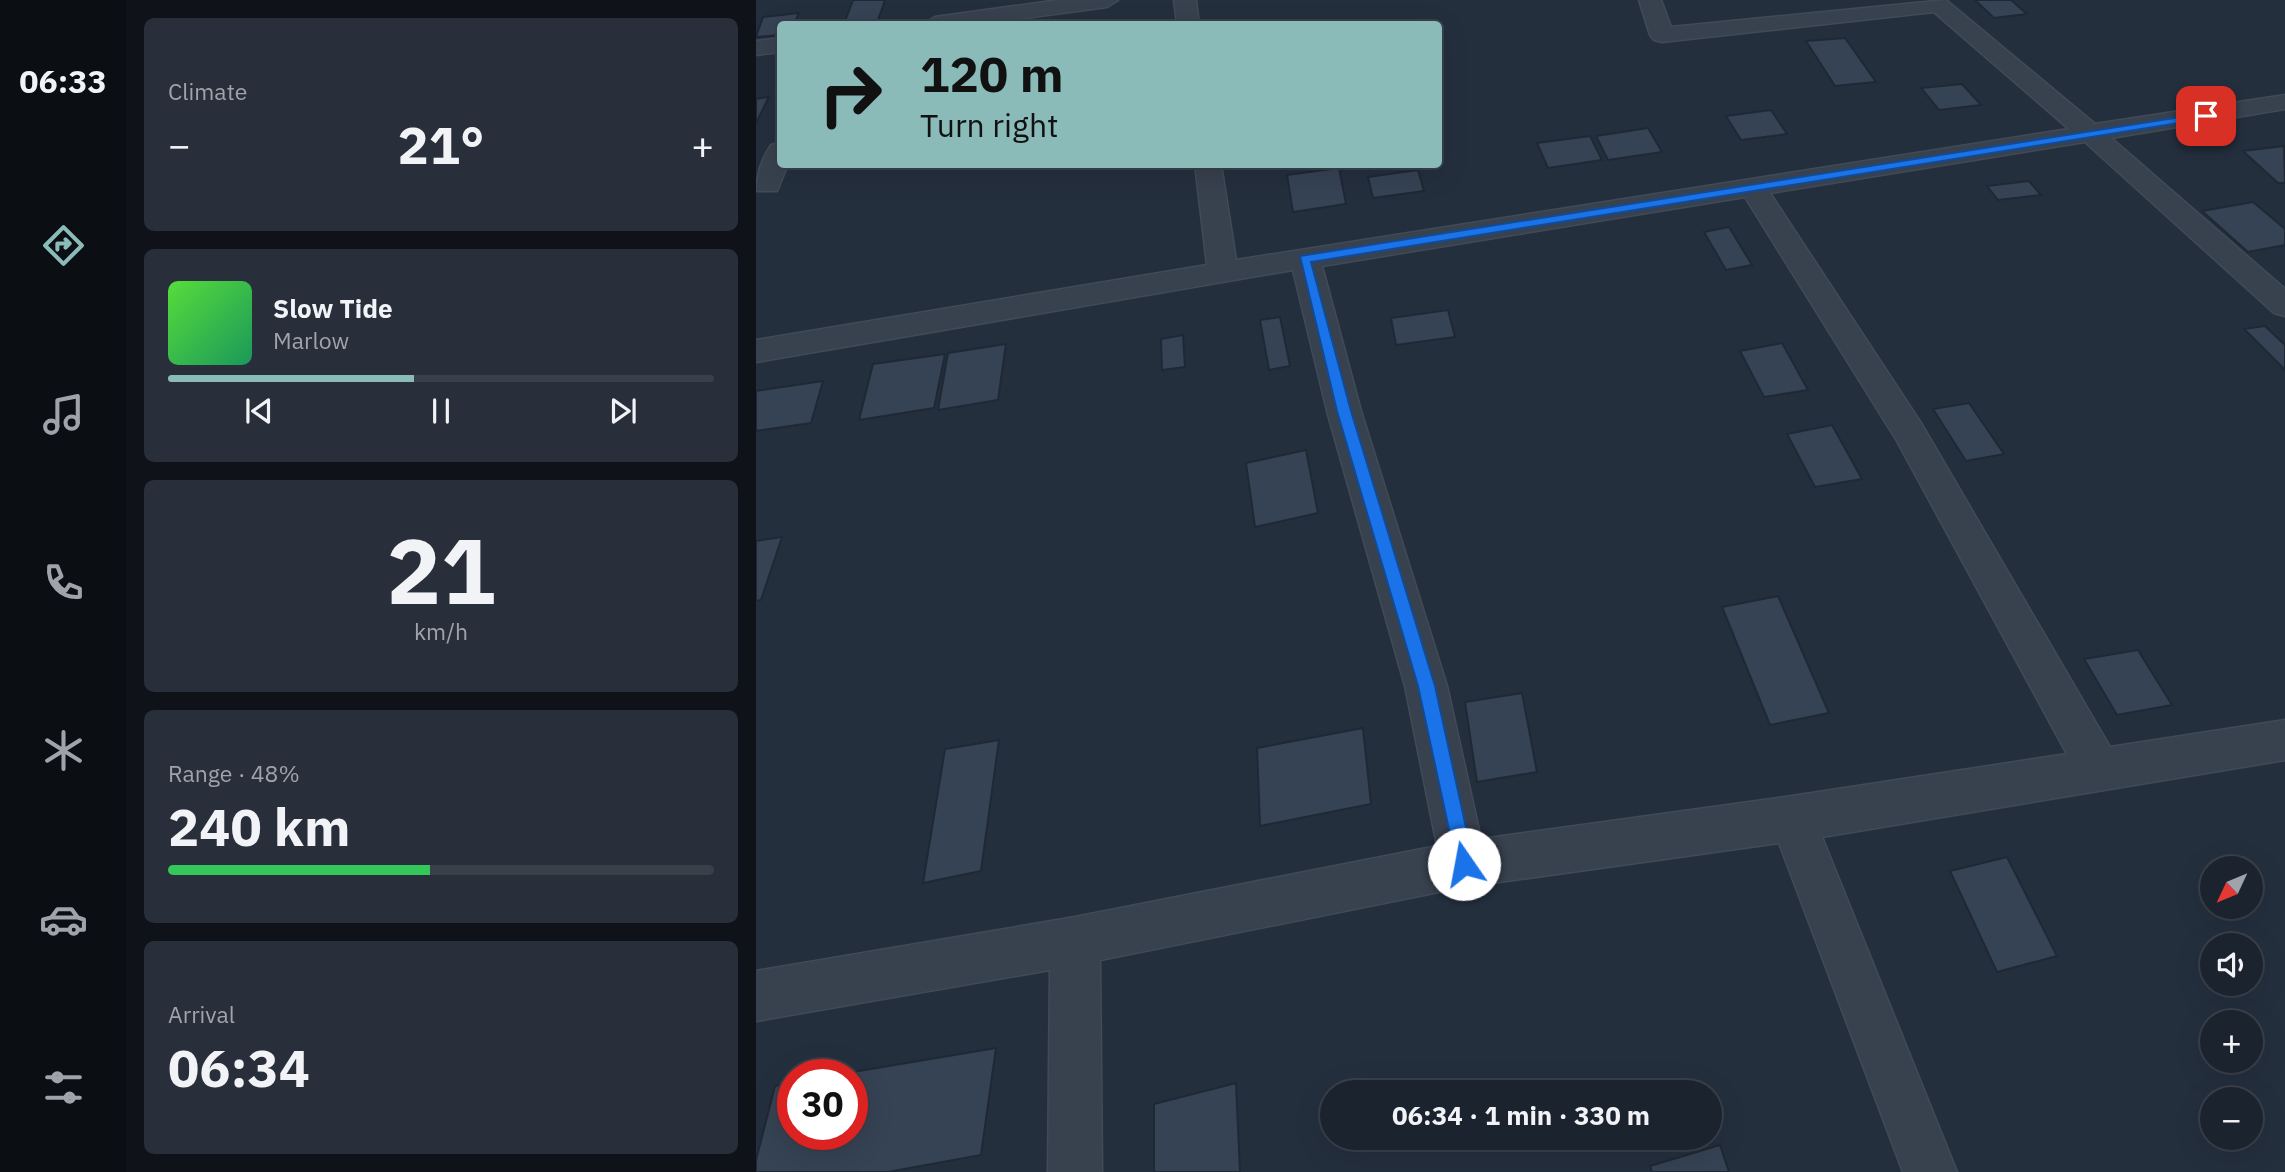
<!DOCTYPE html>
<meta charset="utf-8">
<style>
:root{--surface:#1b232e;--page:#282f3a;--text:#f1f3f6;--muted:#a0a4aa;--line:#39404a;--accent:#8bbbb9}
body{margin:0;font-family:"IBM Plex Sans",sans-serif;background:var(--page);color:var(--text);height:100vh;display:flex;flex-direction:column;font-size:26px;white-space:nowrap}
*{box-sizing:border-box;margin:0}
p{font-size:23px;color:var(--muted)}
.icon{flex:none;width:38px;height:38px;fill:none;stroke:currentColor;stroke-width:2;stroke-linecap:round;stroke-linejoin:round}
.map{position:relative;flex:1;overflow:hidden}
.side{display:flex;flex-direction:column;gap:18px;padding:18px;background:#0f1319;width:630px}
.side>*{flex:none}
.guide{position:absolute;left:21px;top:21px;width:665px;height:147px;border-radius:7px;box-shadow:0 7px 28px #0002,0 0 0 2px var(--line);background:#8bbbb9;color:#111;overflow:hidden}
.needle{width:46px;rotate:226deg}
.buttons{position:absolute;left:1444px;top:856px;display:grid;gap:14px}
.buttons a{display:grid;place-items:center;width:63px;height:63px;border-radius:50%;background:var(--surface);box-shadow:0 7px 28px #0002,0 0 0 2px var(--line);font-size:35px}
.speed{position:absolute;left:21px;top:1059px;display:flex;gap:14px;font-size:35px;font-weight:700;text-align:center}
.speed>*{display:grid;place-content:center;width:91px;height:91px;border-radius:50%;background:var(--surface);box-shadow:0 7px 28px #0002,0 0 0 2px var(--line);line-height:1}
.speed .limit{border:10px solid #d22;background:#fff;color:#111}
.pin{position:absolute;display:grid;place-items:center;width:60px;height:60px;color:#fff;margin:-30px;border-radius:14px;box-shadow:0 4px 10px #0006}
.me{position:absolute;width:77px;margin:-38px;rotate:348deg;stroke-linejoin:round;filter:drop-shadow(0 0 5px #0008)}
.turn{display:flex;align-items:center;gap:24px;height:147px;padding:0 28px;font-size:32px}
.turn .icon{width:91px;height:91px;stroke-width:2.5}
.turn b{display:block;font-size:49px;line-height:60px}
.big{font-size:52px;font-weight:700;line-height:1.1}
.side .tile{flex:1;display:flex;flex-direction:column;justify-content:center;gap:10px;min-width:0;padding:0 24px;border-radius:10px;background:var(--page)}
.side .dial{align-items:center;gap:0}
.dial b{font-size:91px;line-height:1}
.song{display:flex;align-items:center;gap:21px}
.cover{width:84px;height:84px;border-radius:10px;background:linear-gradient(135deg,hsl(110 70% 55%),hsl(150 70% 35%))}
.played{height:7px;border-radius:4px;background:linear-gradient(90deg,var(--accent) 45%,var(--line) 45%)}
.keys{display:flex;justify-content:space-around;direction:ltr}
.heat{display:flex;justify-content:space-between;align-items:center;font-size:38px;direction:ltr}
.charge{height:10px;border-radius:5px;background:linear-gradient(90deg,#34c759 48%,var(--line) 0)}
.trip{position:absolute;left:564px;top:1080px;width:402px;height:70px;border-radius:35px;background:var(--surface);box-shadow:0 7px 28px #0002,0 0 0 2px var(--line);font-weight:700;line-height:70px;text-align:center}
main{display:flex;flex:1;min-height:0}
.menu{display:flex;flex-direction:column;width:126px;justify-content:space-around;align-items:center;background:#0b0e12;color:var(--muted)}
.menu .icon{width:49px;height:49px}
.menu .active{color:var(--accent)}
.menu b{font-size:32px;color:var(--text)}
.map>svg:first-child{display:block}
</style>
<main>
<nav class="menu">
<b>06:33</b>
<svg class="icon active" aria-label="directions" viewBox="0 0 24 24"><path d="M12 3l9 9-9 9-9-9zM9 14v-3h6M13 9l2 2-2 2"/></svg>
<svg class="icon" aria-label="music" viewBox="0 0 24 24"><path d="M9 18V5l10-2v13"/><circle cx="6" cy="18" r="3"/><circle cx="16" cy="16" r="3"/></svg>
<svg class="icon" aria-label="phone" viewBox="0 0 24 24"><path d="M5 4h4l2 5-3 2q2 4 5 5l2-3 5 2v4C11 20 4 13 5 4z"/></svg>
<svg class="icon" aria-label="climate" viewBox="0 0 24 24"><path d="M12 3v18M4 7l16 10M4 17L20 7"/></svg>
<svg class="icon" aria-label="car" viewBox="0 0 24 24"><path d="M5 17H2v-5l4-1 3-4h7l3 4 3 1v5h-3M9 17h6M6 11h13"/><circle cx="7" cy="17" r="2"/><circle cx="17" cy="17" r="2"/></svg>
<svg class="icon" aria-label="filters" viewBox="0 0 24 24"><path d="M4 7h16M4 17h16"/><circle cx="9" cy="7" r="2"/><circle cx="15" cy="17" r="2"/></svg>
</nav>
<section class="side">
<div class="tile"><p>Climate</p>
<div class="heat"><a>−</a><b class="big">21°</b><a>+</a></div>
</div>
<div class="tile">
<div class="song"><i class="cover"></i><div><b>Slow Tide</b><p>Marlow</p></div></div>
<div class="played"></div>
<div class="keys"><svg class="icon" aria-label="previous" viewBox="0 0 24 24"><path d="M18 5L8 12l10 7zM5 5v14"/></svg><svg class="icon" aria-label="pause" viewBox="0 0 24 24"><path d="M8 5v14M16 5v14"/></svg><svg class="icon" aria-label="next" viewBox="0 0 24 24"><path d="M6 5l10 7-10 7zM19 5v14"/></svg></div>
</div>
<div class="tile dial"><b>21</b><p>km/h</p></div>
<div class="tile"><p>Range · 48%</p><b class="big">240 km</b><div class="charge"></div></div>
<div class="tile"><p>Arrival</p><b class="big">06:34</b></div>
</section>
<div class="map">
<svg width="1529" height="1172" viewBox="0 0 1529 1172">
<rect width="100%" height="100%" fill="#242f3e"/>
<path fill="#364354" stroke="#1f2835" stroke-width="2" d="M97 0H129L122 20 88 24Z
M1219 0H1255L1271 14 1238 18Z
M43 13 38 24H24V35L0 37 7 17Z
M1089 38 1120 82 1079 86 1050 41Z
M1206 84 1225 105 1183 110 1165 88Z
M13 97 0 123V99Z
M1015 110 1031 134 985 140 970 116Z
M892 128 906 152 852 160 840 136Z
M834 136 846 160 792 168 781 143Z
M1528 146 1529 183H1522L1487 151Z
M583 168 590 204 537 212 531 175Z
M662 170 668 191 617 198 612 177Z
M1273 181 1285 195 1242 200 1231 186Z
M1497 202 1529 229V245L1492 252 1446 211Z
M973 227 996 265 970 270 948 232Z
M692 310 699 337 640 345 635 318Z
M524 317 534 366 513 370 504 320Z
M1509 326 1529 345V370L1488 329Z
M427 335 429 367 406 370 405 339Z
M1026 343 1052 390 1008 397 984 351Z
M250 344 242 400 182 410 192 353Z
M189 354 178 408 103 420 117 364Z
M67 381 55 423 0 431V391Z
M1213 403 1248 454 1210 461 1177 409Z
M1076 425 1106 479 1059 487 1031 434Z
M550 450 562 513 499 527 490 463Z
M26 537 5 600 0 601V541Z
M1022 596 1073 713 1014 725 966 607Z
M1382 650 1416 705 1361 715 1328 659Z
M766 693 781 772 721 782 709 702Z
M607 728 615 804 504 826 501 748Z
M243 740 225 871 167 883 189 749Z
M1251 857 1301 956 1241 972 1194 871Z
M240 1048 225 1155 132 1172H0V1160L19 1086 37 1083V1134H96V1074H85Z
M480 1083 484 1172H398V1104Z
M964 1145 973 1172H896L894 1166Z"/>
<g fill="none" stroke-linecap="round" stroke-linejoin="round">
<g stroke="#414a57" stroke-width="3">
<path id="minor" d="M303 0H362L351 7 224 24H168L179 17Z
M418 0H440L443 24H421Z
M883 0H905L915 27 1190 0 1339 124 1529 95V109L1355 138 1529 289V316L1518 313 1329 142 1014 193 1165 423 1354 747 1529 720V760L1066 837 1201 1172H1147L1023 843 708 887 344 960 346 1172H292L294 970 0 1021V971L319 917 681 846 649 686 571 411 537 270 0 362V340L451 265 439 164H465L480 260 1313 129 1178 12 906 42 898 40 894 35ZM989 197 1141 441 1311 754 1036 796 725 839 691 686 605 411 566 266Z
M24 38V52L0 55V41Z
M24 143V164H32L21 191H1C0 176 6 158 15 145Z"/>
</g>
<use href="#minor" fill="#38414e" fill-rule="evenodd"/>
</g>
<path fill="#1a73e8" stroke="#114b97" stroke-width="2" d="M1450 113 1456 116 1454 118 555 262 595 411 679 686 718 864 715 871 708 874 702 871 662 686 581 411 544 256Z"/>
</svg>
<div class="buttons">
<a><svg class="needle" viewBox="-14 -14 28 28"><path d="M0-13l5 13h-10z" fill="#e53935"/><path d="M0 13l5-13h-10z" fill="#a0a4aa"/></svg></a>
<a><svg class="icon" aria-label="sound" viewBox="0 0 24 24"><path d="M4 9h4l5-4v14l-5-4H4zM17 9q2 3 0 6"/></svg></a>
<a>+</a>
<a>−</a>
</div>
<div class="speed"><div class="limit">30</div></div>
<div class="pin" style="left:1450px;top:116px;background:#d93025"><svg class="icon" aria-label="arrive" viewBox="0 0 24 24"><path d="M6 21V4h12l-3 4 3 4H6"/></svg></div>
<svg class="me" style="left:708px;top:864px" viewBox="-20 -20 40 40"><circle r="19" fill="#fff"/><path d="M0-13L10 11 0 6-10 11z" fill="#1a73e8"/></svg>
<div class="trip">06:34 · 1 min · 330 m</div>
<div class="guide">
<div class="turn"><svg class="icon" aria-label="right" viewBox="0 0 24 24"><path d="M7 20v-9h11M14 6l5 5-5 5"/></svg><div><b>120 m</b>Turn right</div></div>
</div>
</div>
</main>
